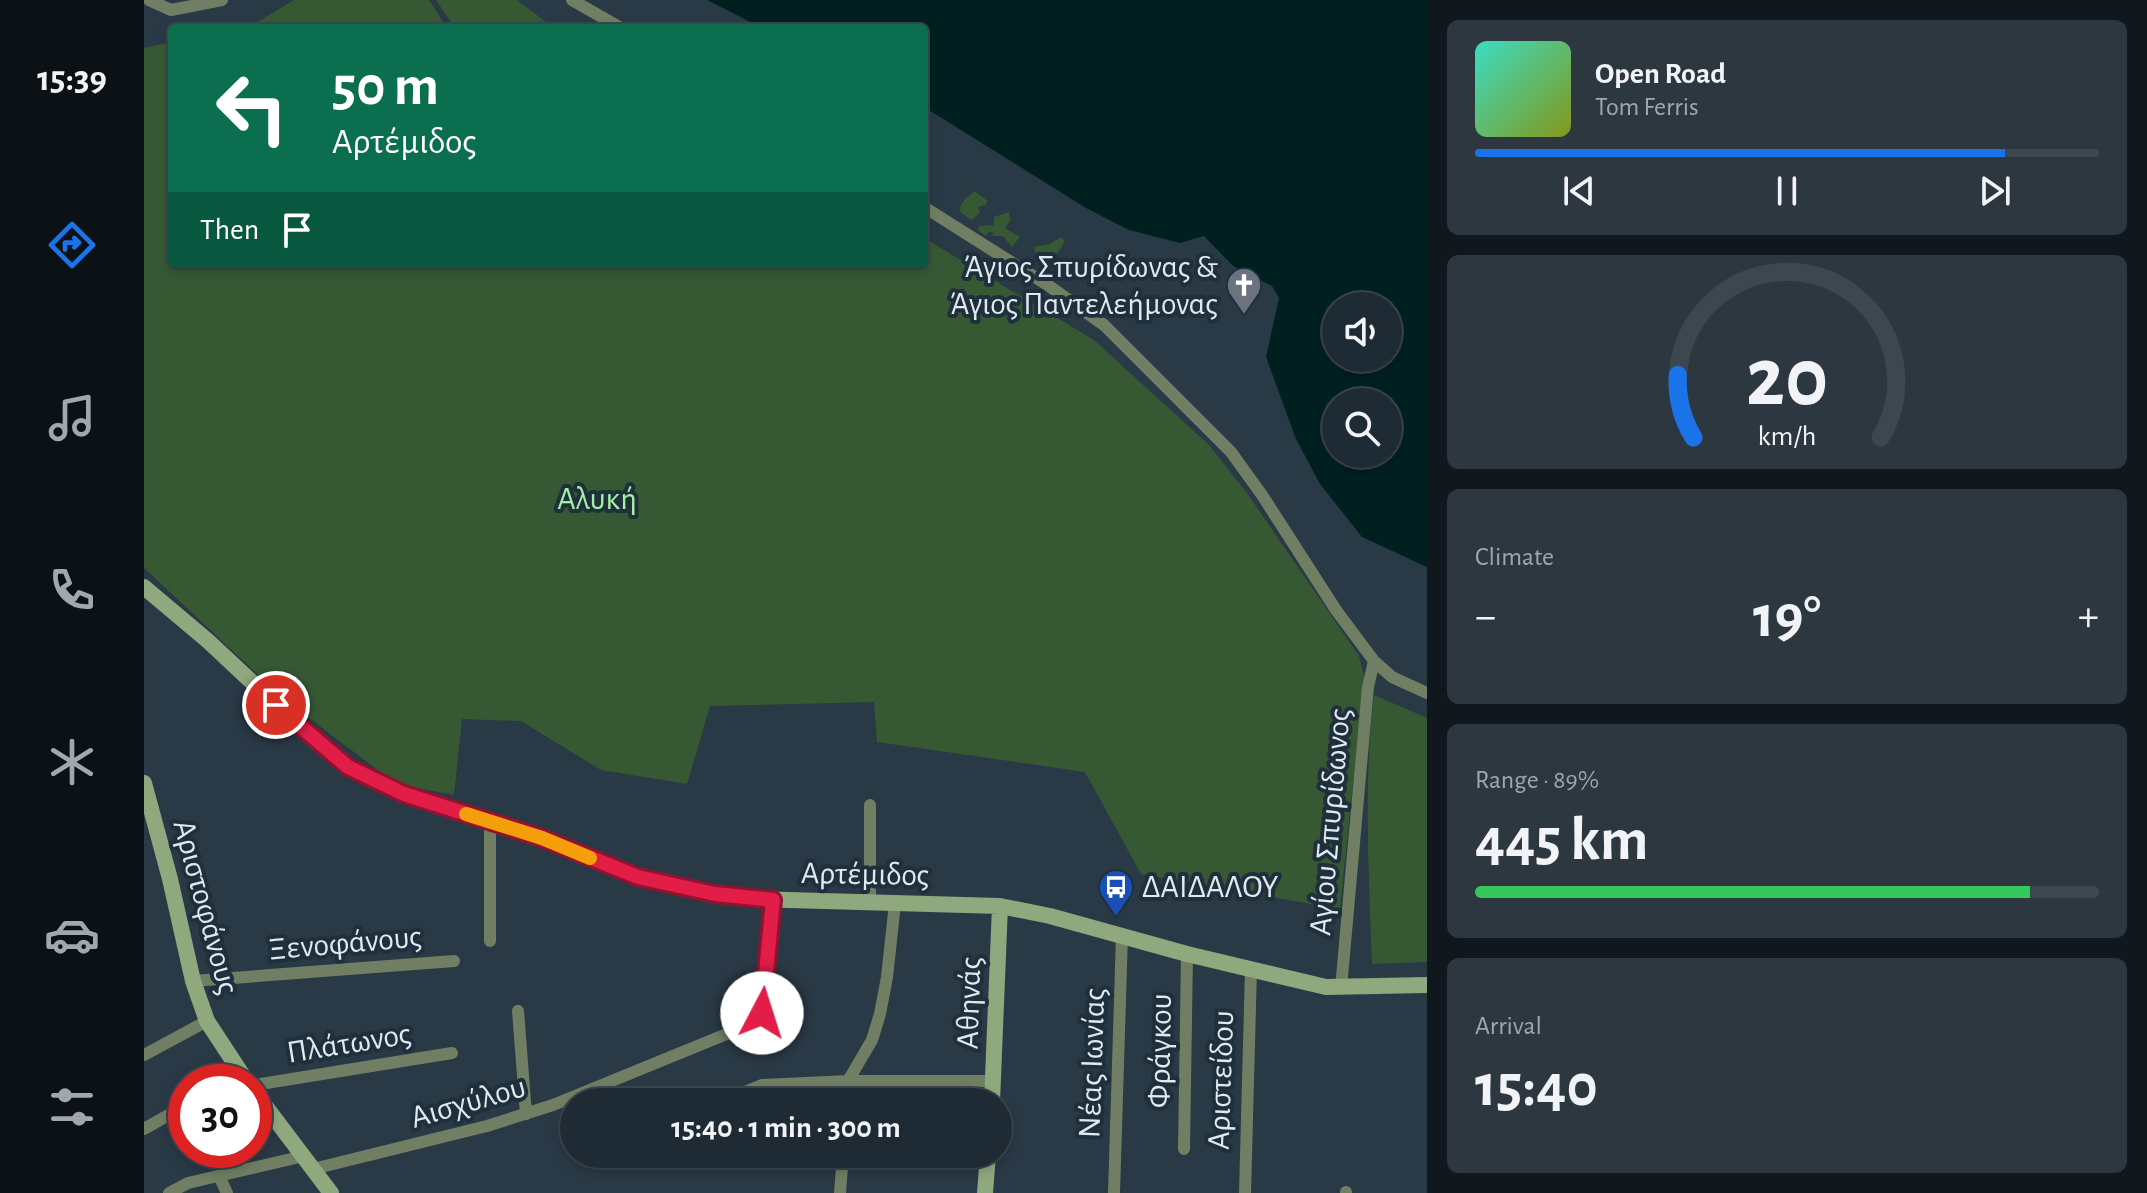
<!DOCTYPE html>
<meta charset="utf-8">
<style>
:root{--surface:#1f2b34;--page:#2c3740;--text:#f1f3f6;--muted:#a1a7ac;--line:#3c474f;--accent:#1a73e8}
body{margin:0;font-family:"Alegreya Sans",sans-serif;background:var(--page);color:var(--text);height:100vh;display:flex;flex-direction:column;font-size:30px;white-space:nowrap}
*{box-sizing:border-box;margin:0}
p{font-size:26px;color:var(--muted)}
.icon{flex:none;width:44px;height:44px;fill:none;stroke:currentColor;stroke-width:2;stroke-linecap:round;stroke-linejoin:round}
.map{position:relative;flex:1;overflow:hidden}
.side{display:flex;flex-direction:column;gap:20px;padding:20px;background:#11181d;width:720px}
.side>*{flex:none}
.top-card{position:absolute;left:24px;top:24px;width:760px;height:244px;border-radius:8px;box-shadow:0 4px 12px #0003,0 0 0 2px var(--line);background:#0b6e4f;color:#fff;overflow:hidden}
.fabs{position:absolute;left:1178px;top:292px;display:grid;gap:16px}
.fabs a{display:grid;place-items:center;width:80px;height:80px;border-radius:50%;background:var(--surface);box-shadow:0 4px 12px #0003,0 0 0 2px var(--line);font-size:40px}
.speed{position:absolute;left:24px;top:1064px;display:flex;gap:16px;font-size:40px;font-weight:700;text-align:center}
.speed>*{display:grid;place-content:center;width:104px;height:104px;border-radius:50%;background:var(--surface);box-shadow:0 4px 12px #0003,0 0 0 2px var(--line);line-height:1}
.speed .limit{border:12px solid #d22;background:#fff;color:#111}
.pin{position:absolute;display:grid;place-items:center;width:68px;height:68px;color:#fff;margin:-34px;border:4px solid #fff;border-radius:50%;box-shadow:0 2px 8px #0007}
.me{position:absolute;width:88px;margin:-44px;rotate:5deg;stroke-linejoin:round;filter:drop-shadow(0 0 6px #0008)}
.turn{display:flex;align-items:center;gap:28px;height:168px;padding:0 32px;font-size:36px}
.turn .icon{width:104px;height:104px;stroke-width:2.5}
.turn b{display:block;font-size:56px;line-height:68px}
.then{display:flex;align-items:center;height:76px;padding:0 32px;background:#0003;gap:16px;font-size:30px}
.big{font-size:60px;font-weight:700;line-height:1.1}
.side .card{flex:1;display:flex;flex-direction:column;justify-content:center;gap:12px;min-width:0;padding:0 28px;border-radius:12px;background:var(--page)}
.side .dial{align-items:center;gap:0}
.dial svg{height:208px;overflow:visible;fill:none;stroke:var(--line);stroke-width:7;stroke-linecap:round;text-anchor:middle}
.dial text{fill:var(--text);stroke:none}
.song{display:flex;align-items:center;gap:24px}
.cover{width:96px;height:96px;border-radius:12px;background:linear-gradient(135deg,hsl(170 70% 55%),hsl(70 70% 35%))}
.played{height:8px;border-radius:4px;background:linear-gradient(90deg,var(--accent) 85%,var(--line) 85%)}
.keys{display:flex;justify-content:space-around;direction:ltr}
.heat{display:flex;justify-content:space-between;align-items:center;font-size:44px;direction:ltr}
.charge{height:12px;border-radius:6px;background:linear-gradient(90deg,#34c759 89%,var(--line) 0)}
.trip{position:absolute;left:416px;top:1088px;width:452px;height:80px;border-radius:40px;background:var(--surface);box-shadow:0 4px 12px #0003,0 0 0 2px var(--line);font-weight:700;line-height:80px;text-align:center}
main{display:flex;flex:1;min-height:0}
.tabs{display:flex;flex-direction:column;width:144px;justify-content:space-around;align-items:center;background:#0c1115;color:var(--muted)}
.tabs .icon{width:56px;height:56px}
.tabs .active{color:var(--accent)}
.tabs b{font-size:36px;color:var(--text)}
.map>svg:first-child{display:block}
</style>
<main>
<nav class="tabs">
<b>15:39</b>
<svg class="icon active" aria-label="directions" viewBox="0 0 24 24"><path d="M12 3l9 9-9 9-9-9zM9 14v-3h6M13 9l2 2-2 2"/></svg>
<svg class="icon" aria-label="music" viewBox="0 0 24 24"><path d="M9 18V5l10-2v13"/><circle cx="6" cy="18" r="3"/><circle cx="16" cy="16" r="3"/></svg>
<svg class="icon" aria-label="phone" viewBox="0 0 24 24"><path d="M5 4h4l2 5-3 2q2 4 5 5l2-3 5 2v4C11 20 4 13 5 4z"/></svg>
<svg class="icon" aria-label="climate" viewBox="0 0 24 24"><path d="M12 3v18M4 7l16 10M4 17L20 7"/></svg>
<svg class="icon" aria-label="car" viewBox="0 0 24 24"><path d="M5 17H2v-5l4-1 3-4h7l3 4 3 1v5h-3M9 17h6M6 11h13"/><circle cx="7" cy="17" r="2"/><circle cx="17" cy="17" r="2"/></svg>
<svg class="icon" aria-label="filters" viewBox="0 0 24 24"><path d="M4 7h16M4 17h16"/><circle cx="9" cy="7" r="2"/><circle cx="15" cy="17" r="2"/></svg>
</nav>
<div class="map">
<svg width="1283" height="1193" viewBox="0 0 1283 1193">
<rect width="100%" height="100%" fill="#293946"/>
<path fill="#365934" d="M150 0H285L303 28H104Z
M292 0H373L410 28H311Z
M28 42V264H780V238L950 340 1065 445 1103 493 1215 656 1220 676 1196 909 997 874 941 772 733 742 730 702 566 706 543 784 457 770 377 721 318 719 310 795 252 784 140 699 0 568V48Z
M830 191 844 201 841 205 834 207 836 213 827 220 816 212C815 201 824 198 830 191Z
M865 212 866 221 861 228 876 237 868 247 859 236H848L849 232H845L842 236 834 230 835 226 850 225V217Z
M917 237 921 241 914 253 906 254 903 264H894L890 247 906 244Z
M1230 695 1283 718V962L1228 964C1225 874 1219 785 1230 695Z"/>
<path fill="#002020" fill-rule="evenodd" d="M563 0H1283V567L1218 537 1176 484 1152 439 1122 357 1135 298 1128 286 1089 266 1060 236 1036 243 985 230 942 208 780 107V28H618ZM1192 306H1244V358H1192ZM1192 402H1244V454H1192Z"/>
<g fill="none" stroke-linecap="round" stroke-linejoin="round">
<path stroke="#707f64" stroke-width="12" d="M5 0 27 10 78 0
M428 0 477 28
M780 207 905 286 960 325 1087 452 1118 495 1192 610 1230 661 1248 677 1283 693
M726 902V805
M346 941V822
M49 981 310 961
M1197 988 1224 687 1230 661
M374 1011 382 1114
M0 1055 63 1021
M110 1085 308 1053
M576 1102 618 1085 704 1081H850
M703 1102 704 1081 728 1040 736 1014 743 977 751 903
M0 1129 42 1105
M1040 1149 1043 954
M169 1169 343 1126 409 1105 612 1022 618 1013 629 900
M76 1178 83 1193
M1202 1192V1193
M25 1193 44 1183 160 1156
M696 1193 699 1154
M970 1193 978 935
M1101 1193 1107 969"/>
<path stroke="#8fa87d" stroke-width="16" d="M0 587 64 641 171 741 212 772 260 794 398 838 494 877 547 890 607 899 856 906 906 916 1043 954 1182 987 1283 985
M0 783 26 879 49 981 63 1021 103 1082
M110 1091 187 1193
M848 1102 856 906
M841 1193 844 1154"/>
</g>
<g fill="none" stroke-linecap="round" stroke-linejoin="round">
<g stroke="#92132f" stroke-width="20">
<path id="route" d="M132 705 204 767 260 794 398 838 494 877 571 894 629 900 618 1013"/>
</g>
<use href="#route" stroke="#e11d48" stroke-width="14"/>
<path stroke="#f59e0b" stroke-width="14" d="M322 814 398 838 446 858"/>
</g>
<defs>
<g id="church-pin" transform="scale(1.8)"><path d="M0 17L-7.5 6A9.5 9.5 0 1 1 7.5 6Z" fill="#6b7280" stroke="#1f2f3b"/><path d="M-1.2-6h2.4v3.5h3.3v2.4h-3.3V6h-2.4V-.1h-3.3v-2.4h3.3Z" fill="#fff"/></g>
<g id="bus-pin" transform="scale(1.8)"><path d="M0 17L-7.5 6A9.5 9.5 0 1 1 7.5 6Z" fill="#1a4fb4" stroke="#1f2f3b"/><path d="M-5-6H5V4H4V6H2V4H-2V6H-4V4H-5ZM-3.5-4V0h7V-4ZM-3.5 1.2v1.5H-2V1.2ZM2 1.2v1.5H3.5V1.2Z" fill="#fff"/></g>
</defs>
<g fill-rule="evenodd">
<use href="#church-pin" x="1100" y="285"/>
<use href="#bus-pin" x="972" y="887"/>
</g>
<g text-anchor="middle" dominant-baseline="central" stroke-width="8" stroke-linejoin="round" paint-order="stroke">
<g font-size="32" fill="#dfe9f1" stroke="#1f2f3b" text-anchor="end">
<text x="1074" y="267">Άγιος Σπυρίδωνας &amp;<tspan x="1074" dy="37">Άγιος Παντελεήμονας</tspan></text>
<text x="998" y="887" text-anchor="start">ΔΑΙΔΑΛΟΥ</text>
</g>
<g font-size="32" fill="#a5efa1" stroke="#1f2f3b">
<text x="453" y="499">Αλυκή</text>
</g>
<g font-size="32" fill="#dfe9f1" stroke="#1f2f3b">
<text transform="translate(1186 822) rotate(-85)">Αγίου Σπυρίδωνος</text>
<text transform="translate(721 874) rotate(1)">Αρτέμιδος</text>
<text transform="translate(62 907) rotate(75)">Αριστοφάνους</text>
<text transform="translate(201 943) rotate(-5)">Ξενοφάνους</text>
<text transform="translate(825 1003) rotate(-88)">Αθηνάς</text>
<text transform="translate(205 1043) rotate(-9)">Πλάτωνος</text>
<text transform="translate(1016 1051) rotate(-89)">Φράγκου</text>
<text transform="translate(948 1063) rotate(-88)">Νέας Ιωνίας</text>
<text transform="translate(1077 1080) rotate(-88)">Αριστείδου</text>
<text transform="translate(324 1102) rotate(-16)">Αισχύλου</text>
</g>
</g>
</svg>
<div class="fabs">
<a><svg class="icon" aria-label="sound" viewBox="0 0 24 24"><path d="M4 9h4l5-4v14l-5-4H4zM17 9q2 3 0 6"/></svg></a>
<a><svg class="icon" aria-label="search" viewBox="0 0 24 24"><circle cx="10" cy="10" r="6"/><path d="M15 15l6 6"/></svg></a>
</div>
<div class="speed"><div class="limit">30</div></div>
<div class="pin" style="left:132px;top:705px;background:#d93025"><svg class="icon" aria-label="arrive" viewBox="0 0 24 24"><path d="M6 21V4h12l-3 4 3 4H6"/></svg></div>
<svg class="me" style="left:618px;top:1013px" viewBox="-20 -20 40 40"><circle r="19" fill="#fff"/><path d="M0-13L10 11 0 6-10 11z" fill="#e11d48"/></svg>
<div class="trip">15:40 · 1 min · 300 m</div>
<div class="top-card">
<div class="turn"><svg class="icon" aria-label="left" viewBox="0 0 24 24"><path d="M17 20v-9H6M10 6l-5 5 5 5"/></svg><div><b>50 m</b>Αρτέμιδος</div></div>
<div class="then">Then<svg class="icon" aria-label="arrive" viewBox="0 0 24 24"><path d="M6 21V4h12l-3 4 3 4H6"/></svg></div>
</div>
</div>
<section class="side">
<div class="card">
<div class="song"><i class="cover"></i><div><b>Open Road</b><p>Tom Ferris</p></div></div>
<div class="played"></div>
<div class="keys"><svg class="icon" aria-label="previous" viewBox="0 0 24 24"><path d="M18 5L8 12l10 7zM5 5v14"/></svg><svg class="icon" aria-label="pause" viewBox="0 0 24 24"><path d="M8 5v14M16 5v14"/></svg><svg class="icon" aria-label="next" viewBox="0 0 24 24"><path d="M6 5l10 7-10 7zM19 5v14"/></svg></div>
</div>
<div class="card dial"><svg viewBox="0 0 100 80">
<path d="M14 69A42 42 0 1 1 86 69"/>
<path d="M14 69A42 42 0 0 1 8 45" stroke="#1a73e8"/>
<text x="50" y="56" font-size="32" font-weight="700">20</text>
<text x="50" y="72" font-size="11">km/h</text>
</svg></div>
<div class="card"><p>Climate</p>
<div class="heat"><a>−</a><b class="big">19°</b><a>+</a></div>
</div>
<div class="card"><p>Range · 89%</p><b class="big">445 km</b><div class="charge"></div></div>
<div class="card"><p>Arrival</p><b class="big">15:40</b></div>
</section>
</main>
